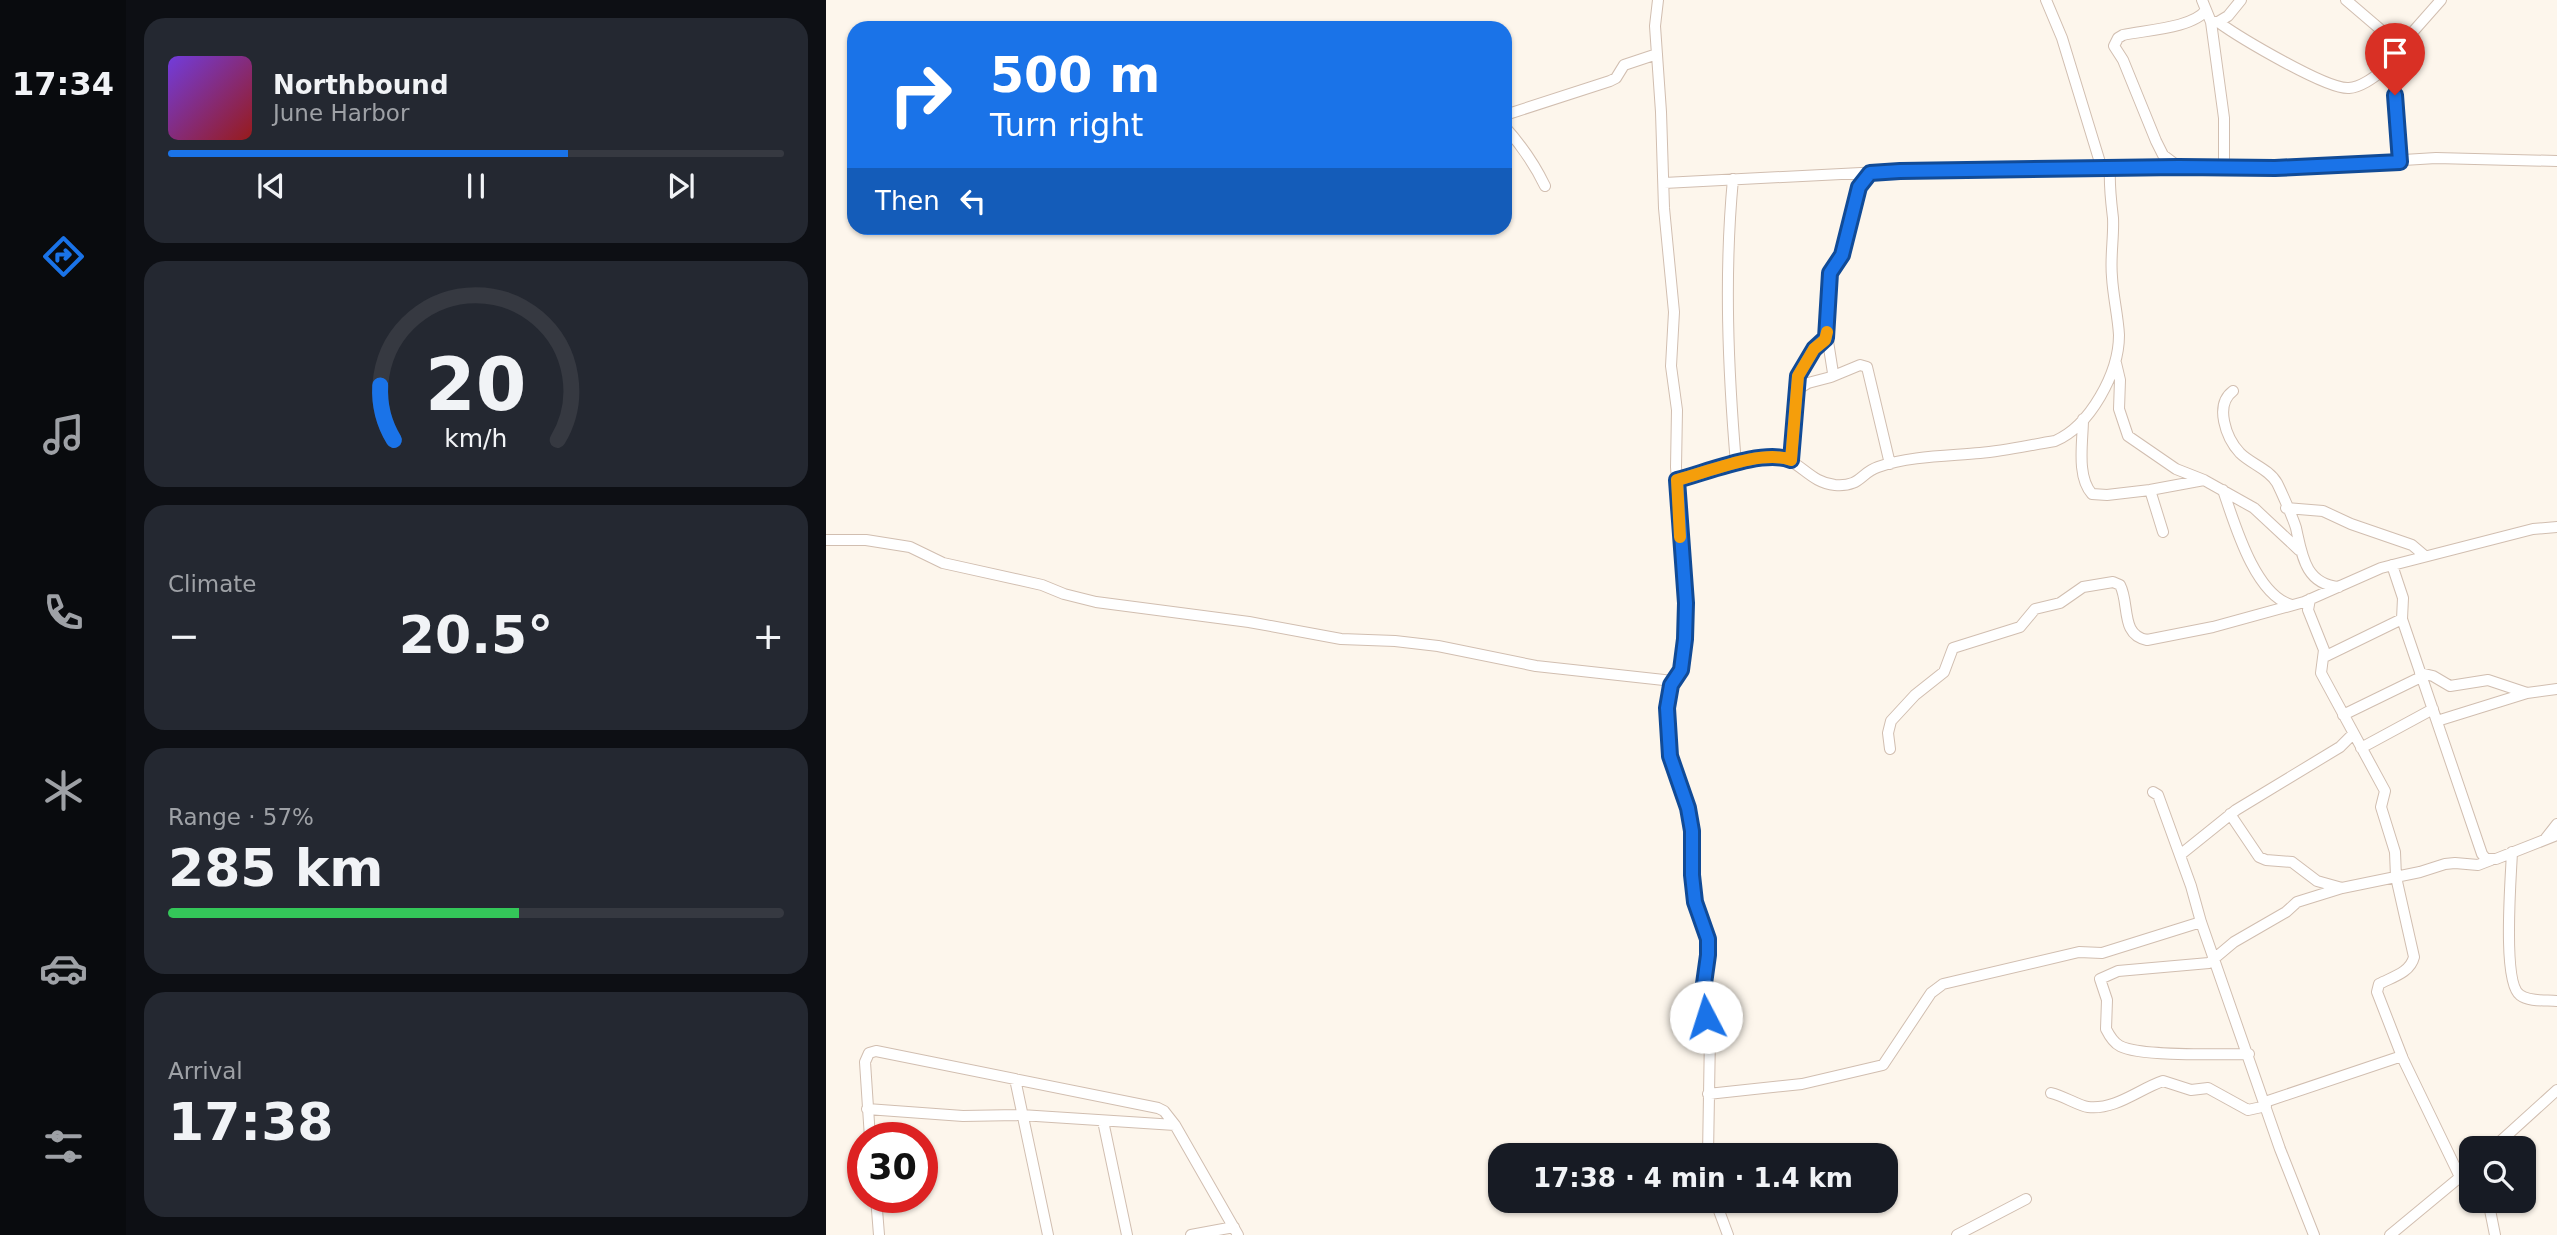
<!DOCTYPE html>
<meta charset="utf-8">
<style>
:root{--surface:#171b24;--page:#242831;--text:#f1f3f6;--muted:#9ea1a6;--line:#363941;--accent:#1a73e8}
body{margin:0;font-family:"DejaVu Sans",sans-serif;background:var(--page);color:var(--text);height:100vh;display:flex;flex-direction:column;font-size:26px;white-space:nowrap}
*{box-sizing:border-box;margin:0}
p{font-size:23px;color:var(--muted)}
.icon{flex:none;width:38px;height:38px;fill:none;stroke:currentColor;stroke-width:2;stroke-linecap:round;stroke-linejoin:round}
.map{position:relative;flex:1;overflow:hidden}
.panel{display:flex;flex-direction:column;gap:18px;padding:18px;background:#0d0f14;width:700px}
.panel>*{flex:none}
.guide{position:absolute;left:21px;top:21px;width:665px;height:214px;border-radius:21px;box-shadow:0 2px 5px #0004;background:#1a73e8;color:#fff;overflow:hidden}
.buttons{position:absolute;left:1633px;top:1136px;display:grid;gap:14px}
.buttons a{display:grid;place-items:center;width:77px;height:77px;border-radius:14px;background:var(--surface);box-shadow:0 2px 5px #0004;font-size:35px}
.speed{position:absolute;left:21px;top:1122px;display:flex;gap:14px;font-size:35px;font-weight:700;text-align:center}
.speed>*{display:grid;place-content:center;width:91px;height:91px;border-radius:50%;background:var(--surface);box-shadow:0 2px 5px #0004;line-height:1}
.speed .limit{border:10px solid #d22;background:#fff;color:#111}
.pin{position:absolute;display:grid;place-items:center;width:60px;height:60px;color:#fff;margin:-72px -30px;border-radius:50% 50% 50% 0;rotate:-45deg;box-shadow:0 0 7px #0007}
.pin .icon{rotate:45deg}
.me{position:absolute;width:77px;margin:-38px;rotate:355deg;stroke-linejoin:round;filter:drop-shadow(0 0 5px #0008)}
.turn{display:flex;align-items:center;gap:24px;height:147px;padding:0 28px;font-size:32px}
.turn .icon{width:91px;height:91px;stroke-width:2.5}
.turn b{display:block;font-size:49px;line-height:60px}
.then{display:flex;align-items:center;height:66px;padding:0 28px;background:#0003;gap:14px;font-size:26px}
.big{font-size:52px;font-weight:700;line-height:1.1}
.panel .card{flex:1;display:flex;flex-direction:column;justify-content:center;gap:10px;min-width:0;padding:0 24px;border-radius:21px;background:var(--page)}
.panel .dial{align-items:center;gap:0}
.dial svg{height:182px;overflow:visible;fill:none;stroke:var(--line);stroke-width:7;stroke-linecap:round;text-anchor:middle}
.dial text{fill:var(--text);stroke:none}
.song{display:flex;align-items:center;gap:21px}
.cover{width:84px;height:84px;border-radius:10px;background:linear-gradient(135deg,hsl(260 70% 55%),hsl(0 70% 35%))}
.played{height:7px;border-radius:4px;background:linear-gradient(90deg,var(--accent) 65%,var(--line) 65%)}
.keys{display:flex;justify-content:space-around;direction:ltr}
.heat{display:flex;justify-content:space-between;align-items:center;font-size:38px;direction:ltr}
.charge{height:10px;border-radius:5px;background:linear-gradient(90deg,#34c759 57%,var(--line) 0)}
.trip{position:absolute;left:662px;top:1143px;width:410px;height:70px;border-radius:21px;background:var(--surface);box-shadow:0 2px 5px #0004;font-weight:700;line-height:70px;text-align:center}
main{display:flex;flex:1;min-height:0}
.dock{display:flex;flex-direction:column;width:126px;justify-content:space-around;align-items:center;background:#090b0e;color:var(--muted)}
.dock .icon{width:49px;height:49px}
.dock .current{color:var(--accent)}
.dock b{font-size:32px;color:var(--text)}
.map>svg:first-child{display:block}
</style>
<main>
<nav class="dock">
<b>17:34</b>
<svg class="icon current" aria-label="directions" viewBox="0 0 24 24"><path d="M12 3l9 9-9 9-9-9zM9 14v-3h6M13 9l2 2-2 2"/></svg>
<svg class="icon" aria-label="music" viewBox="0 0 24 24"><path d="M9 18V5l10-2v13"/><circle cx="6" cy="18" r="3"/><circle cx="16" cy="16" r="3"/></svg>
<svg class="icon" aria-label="phone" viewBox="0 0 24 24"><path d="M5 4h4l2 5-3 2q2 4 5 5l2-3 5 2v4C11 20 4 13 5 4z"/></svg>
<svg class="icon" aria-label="climate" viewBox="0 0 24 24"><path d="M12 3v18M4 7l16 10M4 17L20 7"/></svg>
<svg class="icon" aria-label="car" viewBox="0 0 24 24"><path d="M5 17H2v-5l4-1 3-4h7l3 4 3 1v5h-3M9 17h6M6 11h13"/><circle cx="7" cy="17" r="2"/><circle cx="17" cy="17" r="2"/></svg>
<svg class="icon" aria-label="filters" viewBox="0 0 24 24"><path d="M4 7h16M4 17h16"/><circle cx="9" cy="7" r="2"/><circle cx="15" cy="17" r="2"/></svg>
</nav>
<section class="panel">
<div class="card">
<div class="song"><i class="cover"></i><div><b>Northbound</b><p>June Harbor</p></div></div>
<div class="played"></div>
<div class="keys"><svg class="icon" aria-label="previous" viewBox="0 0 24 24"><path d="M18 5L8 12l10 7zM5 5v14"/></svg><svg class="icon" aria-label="pause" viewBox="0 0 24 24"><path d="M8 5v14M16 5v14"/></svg><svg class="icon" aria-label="next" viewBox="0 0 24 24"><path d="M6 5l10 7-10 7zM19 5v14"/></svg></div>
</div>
<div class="card dial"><svg viewBox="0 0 100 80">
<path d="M14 69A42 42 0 1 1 86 69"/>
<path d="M14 69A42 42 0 0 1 8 45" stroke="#1a73e8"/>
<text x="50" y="56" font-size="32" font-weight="700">20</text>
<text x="50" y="72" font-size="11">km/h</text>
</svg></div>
<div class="card"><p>Climate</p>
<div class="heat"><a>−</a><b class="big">20.5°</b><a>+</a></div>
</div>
<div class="card"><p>Range · 57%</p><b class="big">285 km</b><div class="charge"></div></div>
<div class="card"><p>Arrival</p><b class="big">17:38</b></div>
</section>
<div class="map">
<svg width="1731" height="1235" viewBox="0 0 1731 1235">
<rect width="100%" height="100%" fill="#fdf6ec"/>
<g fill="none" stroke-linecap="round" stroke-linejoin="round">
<g stroke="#d1beb0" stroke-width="12">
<path id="minor" d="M832 0 829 26 835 112 838 208 848 312 845 366 851 410 850 467 860 603 859 639 855 670 845 685 841 708 844 756 862 808 866 831V875L869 902 882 939V955L877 980 876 998 884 1034 882 1155
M1220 0 1236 38 1276 169
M1376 0 1385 22H1392C1413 37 1501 90 1523 88 1538 87 1554 72 1566 64
M1520 0 1575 47
M1385 22 1398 118V159L1401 167
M1392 22 1402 16 1415 0
M679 115 784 81 790 78 798 65 831 54
M679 127C696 146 708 163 719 186
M1574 162 1566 64 1577 43 1615 0
M1353 167 1337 155 1330 141 1297 60 1288 46 1292 38 1297 35C1320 30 1367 28 1380 10
M907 179C898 274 902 369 910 464
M838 183 1074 171 1353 167 1449 168 1610 158 1731 161
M1290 363 1294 380 1293 409 1302 436 1350 469 1378 480
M1005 377 1034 365 1041 367 1064 464
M972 389 982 383 1005 377 1007 373 1001 335
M1407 391C1388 405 1400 438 1414 453 1425 464 1443 469 1451 483 1456 493 1467 518 1470 528 1476 555 1479 584 1513 587
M1257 419C1257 441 1250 476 1266 494L1281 495 1324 490 1378 480 1428 508 1473 550
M965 460 972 376 987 349 1000 338 1004 273 1016 255 1033 187 1044 173
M851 480 942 455C974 456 980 482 1009 485 1035 487 1034 473 1052 467 1083 456 1121 456 1154 453 1179 451 1204 445 1229 441 1264 426 1293 373 1293 335 1292 316 1287 296 1286 277 1284 257 1288 237 1287 218 1285 201 1283 186 1284 169
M1324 490 1337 532
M1397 490C1408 522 1429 596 1466 605
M1460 508 1497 511 1525 524 1586 545 1599 556
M0 540H40L84 547 117 563 216 585 238 594 270 602 423 622 515 639 569 641 612 646 710 666 847 681
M1566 565 1577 598 1576 619 1656 854 1660 859H1670L1731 835
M1484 599 1482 610 1498 650 1495 673 1559 791 1555 807 1569 852 1570 877 1588 957C1584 973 1566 977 1553 984L1551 992 1577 1059 1634 1177
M1498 657 1576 619
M1594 673 1607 676 1624 686 1662 680 1701 693
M1517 715 1595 677
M1611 721 1701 693 1731 689
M1535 748 1607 709
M1064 749 1062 733 1065 721 1089 695 1118 672 1127 648 1194 627 1209 609 1234 603 1257 587 1287 582 1294 585C1304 604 1294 635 1321 640L1387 627 1478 602 1555 568 1707 529 1731 527
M1327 792 1332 795 1365 886 1375 922 1454 1149 1488 1235
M1404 814 1433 857 1440 860 1466 862 1491 881 1516 888
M1720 838 1731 824
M1686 852C1685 877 1676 983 1694 995 1703 1002 1720 1000 1731 1001
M1354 855 1410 810 1514 747 1527 734
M1423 1054C1397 1054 1314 1057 1294 1046 1288 1043 1283 1035 1280 1029L1281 1000 1274 979 1292 971 1383 963 1408 942 1460 912 1471 902 1516 888 1594 872 1619 864 1629 863 1652 865 1665 860
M189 1079 222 1235
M1225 1093C1238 1096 1253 1106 1262 1107 1290 1110 1313 1089 1337 1081L1365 1090 1382 1088 1422 1110 1440 1106
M882 1094 976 1084 1057 1065 1105 993 1117 984 1253 952 1276 953 1375 922
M1439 1102 1576 1056
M41 1109 137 1116 195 1115 349 1125
M277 1121 301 1235
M44 1138 39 1062 43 1053 50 1051 332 1108 338 1111 349 1125 412 1235
M1667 1148 1731 1090
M50 1197 53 1235
M889 1200 902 1235
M1662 1200 1669 1235
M365 1235 408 1227
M1131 1235 1200 1199
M1564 1235 1645 1168"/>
</g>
<use href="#minor" stroke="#fff" stroke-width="10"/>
</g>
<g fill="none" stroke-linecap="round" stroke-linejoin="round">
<g stroke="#114b97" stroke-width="18">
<path id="route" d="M880 1017 876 998 882 955V939L869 902 866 875V831L862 808 844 756 841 708 845 685 855 670 859 639 860 603 851 480C882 472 936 449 965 460L972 376 988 349 1000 338 1004 273 1016 255 1033 187 1044 173 1074 171 1353 167 1449 168 1574 162 1569 95"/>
</g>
<use href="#route" stroke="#1a73e8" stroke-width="12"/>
<path stroke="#f59e0b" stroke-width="12" d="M854 537 851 480C882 472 936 449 965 460L972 376 988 349 999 340 1001 332"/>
</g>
</svg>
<div class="buttons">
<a><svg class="icon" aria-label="search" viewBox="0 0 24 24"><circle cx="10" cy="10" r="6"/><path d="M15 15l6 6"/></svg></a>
</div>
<div class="speed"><div class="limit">30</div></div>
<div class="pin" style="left:1569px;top:95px;background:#d93025"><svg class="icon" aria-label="arrive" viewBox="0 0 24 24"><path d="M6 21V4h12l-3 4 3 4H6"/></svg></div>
<svg class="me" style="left:880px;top:1017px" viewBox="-20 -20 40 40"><circle r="19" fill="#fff"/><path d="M0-13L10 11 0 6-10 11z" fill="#1a73e8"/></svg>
<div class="trip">17:38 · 4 min · 1.4 km</div>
<div class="guide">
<div class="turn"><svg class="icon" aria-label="right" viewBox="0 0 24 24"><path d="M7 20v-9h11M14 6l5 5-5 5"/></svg><div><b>500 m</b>Turn right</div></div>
<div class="then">Then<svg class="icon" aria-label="left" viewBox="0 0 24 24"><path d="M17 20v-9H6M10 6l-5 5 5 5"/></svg></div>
</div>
</div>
</main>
